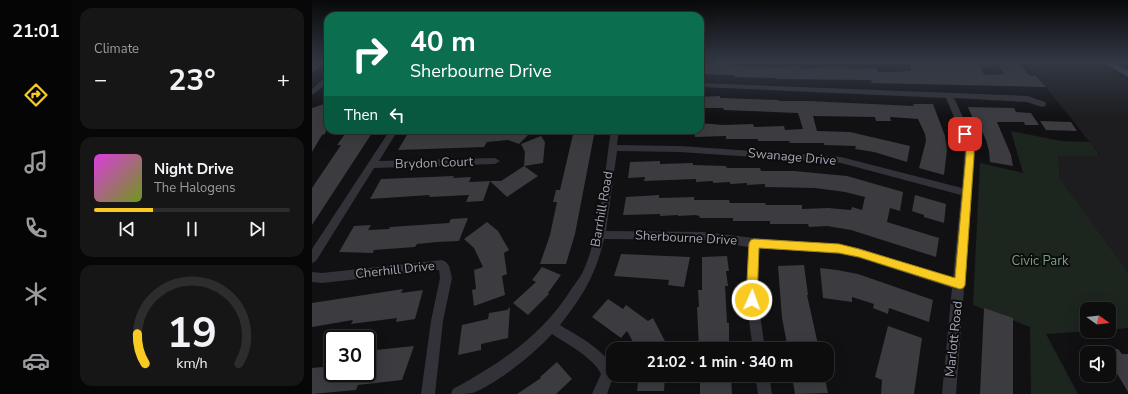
<!DOCTYPE html>
<meta charset="utf-8">
<style>
:root{--surface:#0d0d0e;--page:#161617;--text:#f1f3f6;--muted:#9a9c9e;--line:#2d2d2e;--accent:#f9cb22}
body{margin:0;font-family:"Nunito Sans",sans-serif;background:var(--page);color:var(--text);height:100vh;display:flex;flex-direction:column;font-size:15px;white-space:nowrap}
*{box-sizing:border-box;margin:0}
p{font-size:13px;color:var(--muted)}
.icon{flex:none;width:22px;height:22px;fill:none;stroke:currentColor;stroke-width:2;stroke-linecap:round;stroke-linejoin:round}
.map{position:relative;flex:1;overflow:hidden}
.drawer{display:flex;flex-direction:column;gap:8px;padding:8px;background:#070708;width:240px}
.drawer>*{flex:none}
.guide{position:absolute;left:12px;top:12px;width:380px;height:122px;border-radius:12px;box-shadow:0 4px 16px #0002,0 0 0 1px var(--line);background:#0b6e4f;color:#fff;overflow:hidden}
.needle{width:26px;rotate:104deg}
.fabs{position:absolute;left:768px;top:302px;display:grid;gap:8px}
.fabs a{display:grid;place-items:center;width:36px;height:36px;border-radius:8px;background:var(--surface);box-shadow:0 4px 16px #0002,0 0 0 1px var(--line);font-size:20px}
.speed{position:absolute;left:12px;top:330px;display:flex;gap:8px;font-size:20px;font-weight:700;text-align:center}
.speed>*{display:grid;place-content:center;width:52px;height:52px;border-radius:50%;background:var(--surface);box-shadow:0 4px 16px #0002,0 0 0 1px var(--line);line-height:1}
.speed .limit{border:2px solid #111;border-radius:6px;background:#fff;color:#111}
.pin{position:absolute;display:grid;place-items:center;width:34px;height:34px;color:#fff;margin:-17px;border-radius:8px;box-shadow:0 2px 6px #0006}
.me{position:absolute;width:44px;margin:-22px;rotate:2deg;stroke-linejoin:round;filter:drop-shadow(0 0 3px #0008)}
.turn{display:flex;align-items:center;gap:14px;height:84px;padding:0 20px;font-size:18px}
.turn .icon{width:52px;height:52px;stroke-width:2.5}
.turn b{display:block;font-size:28px;line-height:34px}
.then{display:flex;align-items:center;height:38px;padding:0 20px;background:#0003;gap:8px;font-size:15px}
.big{font-size:30px;font-weight:700;line-height:1.1}
.drawer .tile{flex:1;display:flex;flex-direction:column;justify-content:center;gap:6px;min-width:0;padding:0 14px;border-radius:12px;background:var(--page)}
.drawer .dial{align-items:center;gap:0}
.dial svg{height:104px;overflow:visible;fill:none;stroke:var(--line);stroke-width:7;stroke-linecap:round;text-anchor:middle}
.dial text{fill:var(--text);stroke:none}
.song{display:flex;align-items:center;gap:12px}
.cover{width:48px;height:48px;border-radius:6px;background:linear-gradient(135deg,hsl(300 70% 55%),hsl(80 70% 35%))}
.played{height:4px;border-radius:2px;background:linear-gradient(90deg,var(--accent) 30%,var(--line) 30%)}
.keys{display:flex;justify-content:space-around;direction:ltr}
.heat{display:flex;justify-content:space-between;align-items:center;font-size:22px;direction:ltr}
.trip{position:absolute;left:294px;top:342px;width:228px;height:40px;border-radius:12px;background:var(--surface);box-shadow:0 4px 16px #0002,0 0 0 1px var(--line);font-weight:700;line-height:40px;text-align:center}
main{display:flex;flex:1;min-height:0}
.tab-bar{display:flex;flex-direction:column;width:72px;justify-content:space-around;align-items:center;background:#050506;color:var(--muted)}
.tab-bar .icon{width:28px;height:28px}
.tab-bar .active{color:var(--accent)}
.tab-bar b{font-size:18px;color:var(--text)}
.map>svg:first-child{display:block}
</style>
<main>
<nav class="tab-bar">
<b>21:01</b>
<svg class="icon active" aria-label="directions" viewBox="0 0 24 24"><path d="M12 3l9 9-9 9-9-9zM9 14v-3h6M13 9l2 2-2 2"/></svg>
<svg class="icon" aria-label="music" viewBox="0 0 24 24"><path d="M9 18V5l10-2v13"/><circle cx="6" cy="18" r="3"/><circle cx="16" cy="16" r="3"/></svg>
<svg class="icon" aria-label="phone" viewBox="0 0 24 24"><path d="M5 4h4l2 5-3 2q2 4 5 5l2-3 5 2v4C11 20 4 13 5 4z"/></svg>
<svg class="icon" aria-label="climate" viewBox="0 0 24 24"><path d="M12 3v18M4 7l16 10M4 17L20 7"/></svg>
<svg class="icon" aria-label="car" viewBox="0 0 24 24"><path d="M5 17H2v-5l4-1 3-4h7l3 4 3 1v5h-3M9 17h6M6 11h13"/><circle cx="7" cy="17" r="2"/><circle cx="17" cy="17" r="2"/></svg>
</nav>
<section class="drawer">
<div class="tile"><p>Climate</p>
<div class="heat"><a>−</a><b class="big">23°</b><a>+</a></div>
</div>
<div class="tile">
<div class="song"><i class="cover"></i><div><b>Night Drive</b><p>The Halogens</p></div></div>
<div class="played"></div>
<div class="keys"><svg class="icon" aria-label="previous" viewBox="0 0 24 24"><path d="M18 5L8 12l10 7zM5 5v14"/></svg><svg class="icon" aria-label="pause" viewBox="0 0 24 24"><path d="M8 5v14M16 5v14"/></svg><svg class="icon" aria-label="next" viewBox="0 0 24 24"><path d="M6 5l10 7-10 7zM19 5v14"/></svg></div>
</div>
<div class="tile dial"><svg viewBox="0 0 100 80">
<path d="M14 69A42 42 0 1 1 86 69"/>
<path d="M14 69A42 42 0 0 1 8 46" stroke="#f9cb22"/>
<text x="50" y="56" font-size="32" font-weight="700">19</text>
<text x="50" y="72" font-size="11">km/h</text>
</svg></div>
</section>
<div class="map">
<svg width="816" height="394" viewBox="0 0 816 394">
<rect width="100%" height="100%" fill="#111113"/>
<path fill="#1d1d20" d="M549 62H679L683 68Z
M714 62H781L816 80V272L748 180 746 156 788 155Z"/>
<path fill="#1d251f" d="M699 131 749 141 778 142 788 156H746L748 179 816 272V328L797 330V309H775V331H778L734 334 766 394H719L718 327 661 305 668 163 711 173Z"/>
<path fill="#3b3b40" d="M0 62H13L0 73Z
M599 62H666L672 75 693 74 683 62H706L718 76 723 75 734 87 560 83 559 80 464 79V78L423 77V75L388 74V64L420 63 421 66 460 67V68H477V66H489V69L519 67H535L536 69 564 68 566 72H580L599 71Z
M408 96V98L467 100V101H496L602 106 601 104H621L633 136 635 150 632 175 607 168 614 141 613 134 606 119 578 117 579 121H564L563 117 501 116 505 131 538 132 598 146 595 162 562 152 543 149 544 146 512 145V143H478L477 141H446V139H414V136L383 137 382 130H388V123L411 125 441 124 442 127 472 126 473 130 491 129 486 113 412 110 411 108H388V97Z
M15 103 16 124 13 134 10 135 0 152V108Z
M656 107 702 108 704 112 719 113 727 125H713L712 122H685L699 155 701 166 678 162 677 151 674 140 665 121H662Z
M728 121 759 122 765 131 734 130Z
M36 130H62L0 225V188L29 145H25Z
M165 130H221L207 144 196 140 175 142 172 147 86 150 95 135 127 133 163 134Z
M262 130H283L263 234 254 264H228L238 235 245 202H241L244 190H248Z
M229 136 233 142 231 163 212 166 213 152 209 144Z
M348 161V164L381 163V165L414 166 415 168H448L449 171H482L535 176 591 192 588 211 578 208 575 222 627 238 624 257 539 230 515 226 497 227 496 224H458V221H421V218H388L387 216 384 215 366 216V215L348 216V214L311 215 314 197 347 195V198L382 197V200H417L418 203H453L454 205H490V209L516 208 539 210 540 207 550 210 553 197 533 192 503 188 453 187V184L435 185V183L418 184V182L401 183V181L384 182V179L332 181 333 177 316 178 318 162Z
M212 166 226 176 195 197 178 181H189Z
M142 176 141 178 159 177 157 182 178 181 171 201 154 202 157 195 117 197 118 195 58 199 69 179Z
M603 195 634 204 632 223 612 217V215L600 211Z
M156 218 147 241 125 242 105 244 103 247 62 250 61 253 27 252 42 226 59 225 56 230 77 229 78 227 137 223 139 219Z
M175 222 186 231 197 250 192 253 195 274 190 276 193 295 162 306 160 290 164 289 162 270 171 267 162 248 152 239Z
M309 254 378 257 372 287 356 285 357 280 302 276Z
M415 256 417 271H414L416 286H413L414 303 415 323H417V349H387L385 307H387L386 290H390V257Z
M492 265 496 295H495L507 349H476L470 318 466 266Z
M230 267 249 275 236 293 237 294 216 315 201 303 224 282 220 280Z
M508 268 525 270 546 274 621 300 617 322 577 308 576 314 561 308 562 304 540 297V302L511 298Z
M91 289 89 293 111 290 103 319 84 322 85 318 39 324 41 320 0 327V303Z
M296 299 311 309 314 305 336 321 341 318 357 349H325L315 331 309 338 280 317Z
M198 307 196 338 169 344V350L146 355 150 325 176 319 177 313 195 310Z
M672 308 701 318V394H668Z
M576 326 610 338 602 394H569L570 380 563 377Z
M102 346 90 380 46 385 44 390 0 394V368L21 366V373H55V355L63 354 64 350Z
M797 349H806L810 354H816V392L797 360Z
M245 362 260 379 244 394H205L229 378 228 377Z
M327 375H353L352 391H325Z
M388 375H419L420 394H388Z
M512 375 516 393 483 394 480 376Z"/>
<g fill="none" stroke-linecap="round" stroke-linejoin="round">
<path fill="#323238" fill-rule="evenodd" d="M13 77H16V83L0 95V89Z
M388 83 716 96 733 102 734 104 733 106 730 107 715 102 642 98 663 143V155L653 282 654 285 652 289 644 394H630L640 288 547 258 527 254 447 248 446 300 453 349H441L434 300 436 247 391 240 292 239C284 275 270 297 248 325 265 336 301 353 301 375H302L295 394H280L289 374C282 358 255 344 240 334 222 354 186 383 161 393 155 394 146 394 139 394L141 389C189 363 231 335 260 288 265 281 270 275 273 267 290 225 292 175 299 130H307L305 145 368 146 529 157 650 188 653 143 634 98 388 87ZM305 151 368 152 529 163 649 195 641 278 547 248 527 244 442 238 391 232 294 231Z
M78 130H86L67 161 183 158 188 161 183 164 62 168 4 261 0 263V249Z
M130 260 134 262 137 266 140 278 131 321 123 394H109L119 321 128 278 127 270 10 283 0 282V272L10 273Z
M443 375H457L460 394H446Z"/>
<path fill="#4e4f57" fill-rule="evenodd" d="M790 62H802L816 70V77Z"/>
</g>
<linearGradient id="sky" x2="0" y2="1"><stop stop-color="#09090a"/><stop offset="0.53" stop-color="#323844"/><stop offset="1" stop-color="#323844" stop-opacity="0"/></linearGradient>
<rect width="816" height="117" fill="url(#sky)"/>
<path fill="#f9cb22" stroke="#a28416" d="M653 131 656 132 662 143V155L653 285 651 288 648 289 547 257 527 253 447 248 445 300 443 303 440 305 436 303 434 300 437 243 439 240 442 239 527 244 547 249 643 278 654 155V143L649 134Z"/>
<g text-anchor="middle" dominant-baseline="central" stroke-width="4" stroke-linejoin="round" paint-order="stroke">
<g font-size="13" fill="#a2a5b4" stroke="#0c0c0d">
<text transform="translate(480 157) rotate(5)">Swanage Drive</text>
<text transform="translate(122 163) rotate(-2)">Brydon Court</text>
<text transform="translate(290 209) rotate(-80)">Barrhill Road</text>
<text transform="translate(374 238) rotate(3)">Sherbourne Drive</text>
<text transform="translate(83 270) rotate(-6)">Cherhill Drive</text>
<text transform="translate(642 339) rotate(-84)">Marlott Road</text>
</g>
<g font-size="13" fill="#77a07f" stroke="#0c0c0d">
<text x="728" y="261">Civic Park</text>
</g>
</g>
</svg>
<div class="fabs">
<a><svg class="needle" viewBox="-14 -14 28 28"><path d="M0-13l5 13h-10z" fill="#e53935"/><path d="M0 13l5-13h-10z" fill="#9a9c9e"/></svg></a>
<a><svg class="icon" aria-label="sound" viewBox="0 0 24 24"><path d="M4 9h4l5-4v14l-5-4H4zM17 9q2 3 0 6"/></svg></a>
</div>
<div class="speed"><div class="limit">30</div></div>
<div class="pin" style="left:653px;top:134px;background:#d93025"><svg class="icon" aria-label="arrive" viewBox="0 0 24 24"><path d="M6 21V4h12l-3 4 3 4H6"/></svg></div>
<svg class="me" style="left:440px;top:300px" viewBox="-20 -20 40 40"><circle r="17" fill="#f9cb22" stroke="#fff" stroke-width="3"/><path d="M0-11L8 9 0 5-8 9z" fill="#fff"/></svg>
<div class="trip">21:02 · 1 min · 340 m</div>
<div class="guide">
<div class="turn"><svg class="icon" aria-label="right" viewBox="0 0 24 24"><path d="M7 20v-9h11M14 6l5 5-5 5"/></svg><div><b>40 m</b>Sherbourne Drive</div></div>
<div class="then">Then<svg class="icon" aria-label="left" viewBox="0 0 24 24"><path d="M17 20v-9H6M10 6l-5 5 5 5"/></svg></div>
</div>
</div>
</main>
